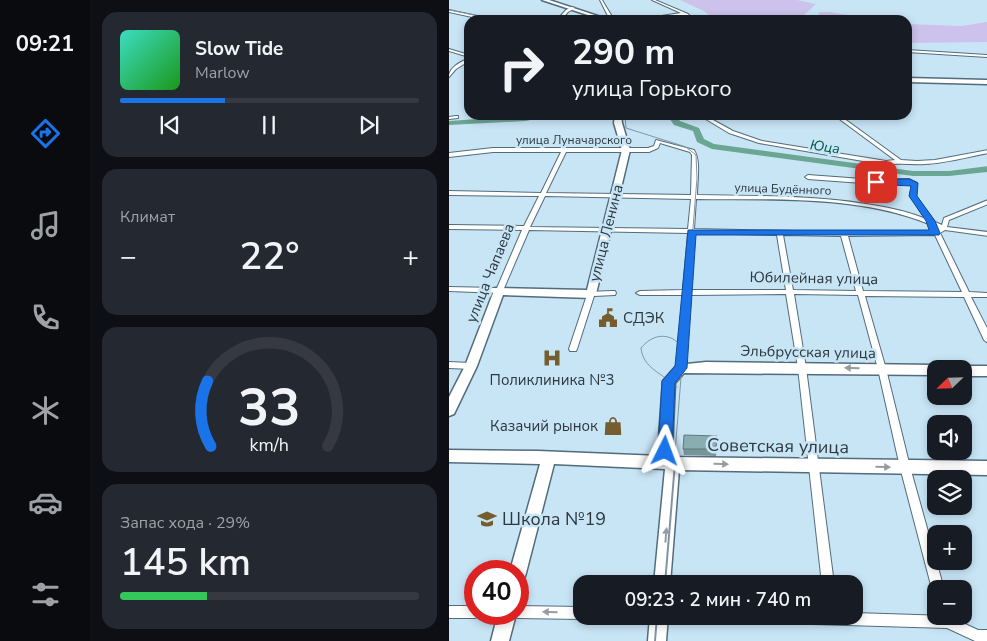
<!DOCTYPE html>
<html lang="ru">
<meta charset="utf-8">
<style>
:root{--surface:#171b24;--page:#242831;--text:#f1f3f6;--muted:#9ea1a6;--line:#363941;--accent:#1a73e8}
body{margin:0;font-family:"Nunito Sans",sans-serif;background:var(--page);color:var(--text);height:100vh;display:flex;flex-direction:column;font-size:19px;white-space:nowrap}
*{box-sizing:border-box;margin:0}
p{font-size:16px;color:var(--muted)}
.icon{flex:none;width:28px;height:28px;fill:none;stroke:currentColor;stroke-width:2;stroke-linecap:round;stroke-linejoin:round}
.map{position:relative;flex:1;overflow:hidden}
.panel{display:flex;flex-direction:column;gap:12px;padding:12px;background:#0d0f14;width:359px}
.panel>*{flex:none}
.hud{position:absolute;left:15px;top:15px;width:448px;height:105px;border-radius:15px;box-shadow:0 2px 8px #0003;background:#171b24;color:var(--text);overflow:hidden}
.needle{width:32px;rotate:247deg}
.tools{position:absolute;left:478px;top:360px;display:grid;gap:10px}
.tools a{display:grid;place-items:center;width:45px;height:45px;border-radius:10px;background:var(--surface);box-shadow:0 2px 8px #0003;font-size:25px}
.speed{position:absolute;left:15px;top:560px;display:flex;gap:10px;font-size:25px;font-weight:700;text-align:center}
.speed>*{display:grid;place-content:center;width:65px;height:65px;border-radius:50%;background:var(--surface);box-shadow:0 2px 8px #0003;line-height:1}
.speed .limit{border:8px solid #d22;background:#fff;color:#111}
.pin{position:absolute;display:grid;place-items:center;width:42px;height:42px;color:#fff;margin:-21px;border-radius:10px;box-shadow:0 2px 8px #0006}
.me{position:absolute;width:55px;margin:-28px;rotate:3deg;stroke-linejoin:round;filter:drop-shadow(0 0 4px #0008)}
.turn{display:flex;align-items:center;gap:18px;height:105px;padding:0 25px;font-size:22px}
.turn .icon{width:65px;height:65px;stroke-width:2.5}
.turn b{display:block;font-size:35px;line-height:42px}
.big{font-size:38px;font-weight:600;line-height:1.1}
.panel .card{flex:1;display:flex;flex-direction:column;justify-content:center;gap:8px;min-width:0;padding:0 18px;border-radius:15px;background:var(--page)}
.panel .dial{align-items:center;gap:0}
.dial svg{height:130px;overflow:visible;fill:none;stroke:var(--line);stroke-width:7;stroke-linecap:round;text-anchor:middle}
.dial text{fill:var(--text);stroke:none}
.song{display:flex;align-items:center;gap:15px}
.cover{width:60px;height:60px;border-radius:8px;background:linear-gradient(135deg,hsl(170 70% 55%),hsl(120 70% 35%))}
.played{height:5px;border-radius:2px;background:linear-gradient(90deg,var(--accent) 35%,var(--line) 35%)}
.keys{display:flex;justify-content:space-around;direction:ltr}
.heat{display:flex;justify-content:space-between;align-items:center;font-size:28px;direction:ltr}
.charge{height:8px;border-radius:4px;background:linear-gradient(90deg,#34c759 29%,var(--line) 0)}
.trip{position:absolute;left:124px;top:575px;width:290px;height:50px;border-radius:15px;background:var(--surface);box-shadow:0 2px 8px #0003;font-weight:600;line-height:50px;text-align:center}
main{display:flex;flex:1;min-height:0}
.tab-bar{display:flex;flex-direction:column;width:90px;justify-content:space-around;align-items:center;background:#090b0e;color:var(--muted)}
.tab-bar .icon{width:35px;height:35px}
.tab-bar .current{color:var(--accent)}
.tab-bar b{font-size:22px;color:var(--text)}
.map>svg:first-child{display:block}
</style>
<main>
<nav class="tab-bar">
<b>09:21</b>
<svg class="icon current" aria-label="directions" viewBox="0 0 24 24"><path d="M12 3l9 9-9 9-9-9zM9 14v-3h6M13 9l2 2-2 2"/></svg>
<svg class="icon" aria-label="music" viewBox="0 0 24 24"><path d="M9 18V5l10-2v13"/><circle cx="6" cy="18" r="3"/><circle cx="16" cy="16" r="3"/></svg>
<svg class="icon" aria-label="phone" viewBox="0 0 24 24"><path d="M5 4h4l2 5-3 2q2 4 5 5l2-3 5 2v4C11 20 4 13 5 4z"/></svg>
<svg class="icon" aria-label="climate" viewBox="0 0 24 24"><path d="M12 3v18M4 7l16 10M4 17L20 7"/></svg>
<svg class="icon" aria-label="car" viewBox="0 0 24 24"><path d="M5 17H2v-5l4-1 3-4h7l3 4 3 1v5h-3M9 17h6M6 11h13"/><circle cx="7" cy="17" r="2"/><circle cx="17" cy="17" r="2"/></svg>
<svg class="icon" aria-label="filters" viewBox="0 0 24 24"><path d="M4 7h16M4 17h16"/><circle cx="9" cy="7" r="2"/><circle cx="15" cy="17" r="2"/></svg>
</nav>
<section class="panel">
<div class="card">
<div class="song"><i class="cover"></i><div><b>Slow Tide</b><p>Marlow</p></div></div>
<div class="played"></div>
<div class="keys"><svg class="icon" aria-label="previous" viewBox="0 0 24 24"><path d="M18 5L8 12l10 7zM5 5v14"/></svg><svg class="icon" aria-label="pause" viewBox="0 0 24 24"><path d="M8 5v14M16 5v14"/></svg><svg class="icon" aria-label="next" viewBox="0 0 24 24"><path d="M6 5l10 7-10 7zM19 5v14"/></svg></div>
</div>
<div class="card"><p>Климат</p>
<div class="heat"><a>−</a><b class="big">22°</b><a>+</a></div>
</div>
<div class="card dial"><svg viewBox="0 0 100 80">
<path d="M14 69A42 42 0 1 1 86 69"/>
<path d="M14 69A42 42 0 0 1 12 29" stroke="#1a73e8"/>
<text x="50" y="56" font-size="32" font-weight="700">33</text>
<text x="50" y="72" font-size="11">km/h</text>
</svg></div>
<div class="card"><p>Запас хода · 29%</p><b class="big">145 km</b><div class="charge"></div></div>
</section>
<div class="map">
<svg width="539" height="641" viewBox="0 0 539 641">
<rect width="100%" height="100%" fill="#c8e5f6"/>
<path fill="#ccc2eb" d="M231 0H348L367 4 352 18 266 20 255 11Z
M371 12H381L428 20H376L369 14Z
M538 22V42L458 43V24L513 26Z"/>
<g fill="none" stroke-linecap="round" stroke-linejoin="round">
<path fill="#6ba594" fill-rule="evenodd" d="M86 115H103L77 121 0 125V121Z
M218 115H226L231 121 250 128 255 139 265 144 464 171H500L539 166V172L500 176H464L263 149 248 142 244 131 225 125Z"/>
<g stroke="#526c7c" stroke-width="2">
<path id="street" d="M151 0H153L165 20H161Z
M203 0H206L239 14 245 20H241L235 15 195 20H186L232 13Z
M123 7 126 8 119 12 112 20H108L117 10Z
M0 10 42 19 44 20H37L0 12Z
M0 49 20 55V57L0 51Z
M458 50 539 55V57L458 52Z
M20 58V61L7 69 0 77C0 67 12 62 20 58Z
M250 115H255L284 131 313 141 437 161 446 160 385 115H390L452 160 468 161 486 160 539 150V153C518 157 497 163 476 164 463 165 450 162 437 165L310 143 280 133Z
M7 116H9V118L0 119V117Z
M207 140 245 150C252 160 248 183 248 195 304 196 361 195 417 204 437 207 458 211 477 219L461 196 463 185 459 183 427 184 359 179 356 177 359 175 427 180 460 179 468 183 467 196 486 222 493 225 495 218 539 200V204L500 220 498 227 539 232V236L496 230 491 233 520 292 539 293V297H522L539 330V343L535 340 515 297 416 296 437 369 461 467 495 589H486V594L483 589 451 467 429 369 409 295 345 294 357 368 385 584H373L349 368 337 294 241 295 236 368 235 370 232 371 229 370 228 368 234 295H191L187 293 191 291 234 290 239 233 80 230 53 293 0 291V287L48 288 73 230 0 229V225L75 226 90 196 0 195V191L92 193 112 152H44L0 157V153L44 148H199L205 146ZM211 143 241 152 243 155 242 195 97 193 117 152H200L209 148ZM96 196 242 199 239 229 81 227ZM247 199C324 200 409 195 480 224L484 231 395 232 245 229ZM245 233 328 235 337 290H241ZM334 235 392 236 407 291 344 290ZM486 235 513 292 414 291 399 236Z
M163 291H166L167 293 166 295 145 296 128 349 127 351H121L120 349 139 292Z
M0 362 22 363 25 364 26 366 25 368 22 369 0 368Z
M0 606H26V614H31L30 616 26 618H0Z
M69 606 132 607V616H136L132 619 69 618 65 616 64 614H69Z
M405 613 499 616 529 630H539V641H526L498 628 293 622 289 620 287 616H405Z"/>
</g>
<g stroke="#526c7c" stroke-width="3">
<path id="secondary" d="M93 0H100L161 20H154Z
M458 78 539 80V84L458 82Z
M166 115H172L173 123 181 150 147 294 142 298 54 295 28 366 5 414 0 416V397L16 366 46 288 138 290 173 150 165 123Z
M257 362 486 365 491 369H486V375L235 373 226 383 223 451 225 457 539 461V475L230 470 221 584H205L216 469 105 464 77 573 75 579 69 581V571H61L91 464 0 462V450L89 451 211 456 209 451 214 381 228 365Z
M514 366H539V376H514V369H509Z
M49 614H67L60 641H42Z
M201 616H219L217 641H199Z"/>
</g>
<use href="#street" fill="#fff" fill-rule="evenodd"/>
<use href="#secondary" fill="#fff" fill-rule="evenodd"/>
<path stroke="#8095a1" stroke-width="1" d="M0 10 50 20
M176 115 177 128 237 147 247 155 248 178 225 465
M228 387C215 374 194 369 192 348 205 332 224 332 235 350"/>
<path stroke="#8095a1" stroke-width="2" d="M216 584 226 463
M206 641 208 616"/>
</g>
<path fill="#779598" d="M268 436 267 456 235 455 234 449Z"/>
<path fill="#8aadb1" stroke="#61797c" d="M235 435 268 436 267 449H234Z"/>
<defs><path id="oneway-solid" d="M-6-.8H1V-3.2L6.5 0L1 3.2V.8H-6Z" transform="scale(1.25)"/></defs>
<g fill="#969c9f">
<use href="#oneway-solid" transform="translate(403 368) rotate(-179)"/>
<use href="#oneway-solid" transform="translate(272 464) rotate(1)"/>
<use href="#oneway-solid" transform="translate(434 467) rotate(1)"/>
<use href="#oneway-solid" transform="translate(217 535) rotate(-85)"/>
<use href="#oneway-solid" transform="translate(101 612) rotate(-179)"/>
</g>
<path fill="#1a73e8" stroke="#114b97" d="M427 179H460L469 183 468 196 486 221 491 233 490 235H247L238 368 226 383 223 451 221 456 216 457 211 456 209 451 213 381 226 366 239 230H480L477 221 460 196 462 186 424 184 423 182Z"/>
<defs>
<g id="civic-bare" transform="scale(1.5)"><path d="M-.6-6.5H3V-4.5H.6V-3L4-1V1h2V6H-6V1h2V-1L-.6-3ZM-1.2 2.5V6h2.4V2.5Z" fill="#755d2e" stroke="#c8e5f6" stroke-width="2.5" paint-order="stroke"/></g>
<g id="hospital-bare" transform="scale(1.5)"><path d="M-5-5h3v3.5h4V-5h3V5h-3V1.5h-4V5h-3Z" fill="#755d2e" stroke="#c8e5f6" stroke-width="2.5" paint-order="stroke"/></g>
<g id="shop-bare" transform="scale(1.5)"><path d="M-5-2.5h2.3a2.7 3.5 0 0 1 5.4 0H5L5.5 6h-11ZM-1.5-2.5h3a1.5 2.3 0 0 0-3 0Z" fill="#755d2e" stroke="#c8e5f6" stroke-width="2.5" paint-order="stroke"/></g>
<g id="school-bare" transform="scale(1.5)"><path d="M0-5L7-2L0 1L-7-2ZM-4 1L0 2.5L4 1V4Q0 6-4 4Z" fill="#755d2e" stroke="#c8e5f6" stroke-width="2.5" paint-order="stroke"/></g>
</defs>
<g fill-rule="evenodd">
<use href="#civic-bare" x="159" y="318"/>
<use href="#hospital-bare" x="103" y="358"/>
<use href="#shop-bare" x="164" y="426"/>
<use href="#school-bare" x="38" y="519"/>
</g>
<g text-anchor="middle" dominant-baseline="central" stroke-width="5" stroke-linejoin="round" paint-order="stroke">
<g font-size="12" fill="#2d383f" stroke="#c8e5f6">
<text x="125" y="140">улица Луначарского</text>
<text transform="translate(334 189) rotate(2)">улица Будённого</text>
</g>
<g font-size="14" font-style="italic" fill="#005545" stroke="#c8e5f6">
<text transform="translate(376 147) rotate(8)">Юца</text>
</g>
<g font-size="15" fill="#2d383f" stroke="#c8e5f6">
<text transform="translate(157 233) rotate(-76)">улица Ленина</text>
<text transform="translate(41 273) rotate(-68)">улица Чапаева</text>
<text transform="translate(365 278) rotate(1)">Юбилейная улица</text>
<text transform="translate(359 352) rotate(1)">Эльбрусская улица</text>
</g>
<g font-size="15" fill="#2d383f" stroke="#c8e5f6" text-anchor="start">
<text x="174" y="318">СДЭК</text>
<text x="103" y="380" text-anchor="middle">Поликлиника №3</text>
<text x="149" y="426" text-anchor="end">Казачий рынок</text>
</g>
<g font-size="18" fill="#2d383f" stroke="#c8e5f6">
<text transform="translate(329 446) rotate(1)">Советская улица</text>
</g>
<g font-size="18" fill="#2d383f" stroke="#c8e5f6" text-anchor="start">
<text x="53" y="519">Школа №19</text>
</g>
</g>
</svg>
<div class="tools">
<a><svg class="needle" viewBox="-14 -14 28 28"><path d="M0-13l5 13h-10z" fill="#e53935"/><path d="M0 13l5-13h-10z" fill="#9ea1a6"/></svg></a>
<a><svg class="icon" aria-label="sound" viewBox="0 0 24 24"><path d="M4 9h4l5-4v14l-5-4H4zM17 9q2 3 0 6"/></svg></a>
<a><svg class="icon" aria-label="layers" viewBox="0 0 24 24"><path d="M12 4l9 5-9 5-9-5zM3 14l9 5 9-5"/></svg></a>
<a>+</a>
<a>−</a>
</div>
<div class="speed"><div class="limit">40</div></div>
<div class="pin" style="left:427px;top:182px;background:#d93025"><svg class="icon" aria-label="arrive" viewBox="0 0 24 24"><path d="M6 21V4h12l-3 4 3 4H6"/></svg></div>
<svg class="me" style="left:216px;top:451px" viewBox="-20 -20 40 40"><path d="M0-17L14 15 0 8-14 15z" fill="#1a73e8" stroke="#fff" stroke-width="4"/></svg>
<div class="trip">09:23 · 2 мин · 740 m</div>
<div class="hud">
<div class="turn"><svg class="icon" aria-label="right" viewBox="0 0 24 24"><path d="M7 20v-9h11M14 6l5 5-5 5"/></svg><div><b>290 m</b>улица Горького</div></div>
</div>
</div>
</main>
